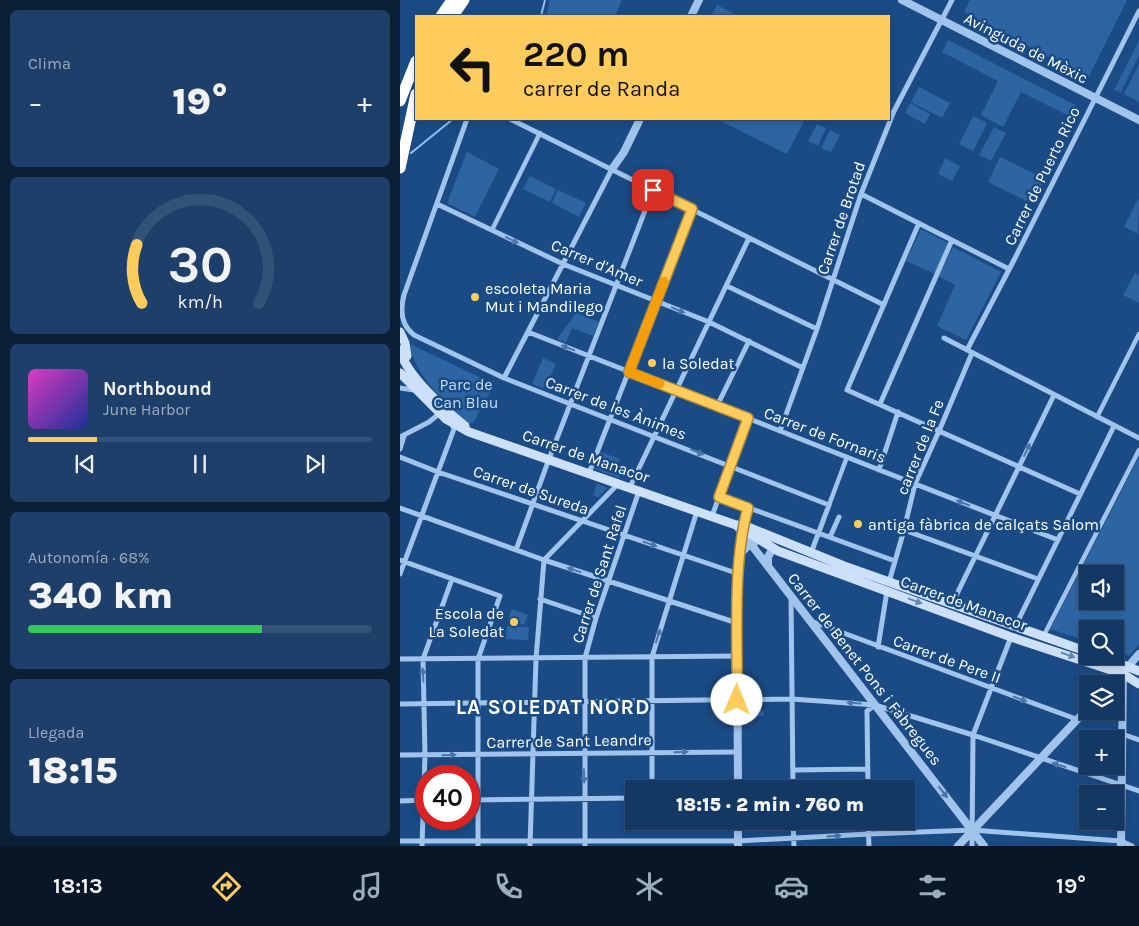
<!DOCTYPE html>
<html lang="es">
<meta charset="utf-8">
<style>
:root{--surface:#143864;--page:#1d3f6a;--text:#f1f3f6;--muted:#9dacbf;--line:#335278;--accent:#fecc5c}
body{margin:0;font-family:Karla,sans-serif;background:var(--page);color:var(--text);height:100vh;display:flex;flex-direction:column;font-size:19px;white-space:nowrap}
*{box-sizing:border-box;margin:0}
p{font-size:16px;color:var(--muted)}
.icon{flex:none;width:28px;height:28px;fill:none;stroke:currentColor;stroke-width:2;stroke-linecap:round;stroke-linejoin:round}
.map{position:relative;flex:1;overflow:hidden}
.details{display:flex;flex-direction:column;gap:10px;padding:10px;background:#0b1f37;width:400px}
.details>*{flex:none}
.top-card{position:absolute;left:15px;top:15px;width:475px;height:105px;border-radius:0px;box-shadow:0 2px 8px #0003,0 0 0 1px var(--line);background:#fecc5c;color:#111;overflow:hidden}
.fabs{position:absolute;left:679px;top:565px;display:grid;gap:10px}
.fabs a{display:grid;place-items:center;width:45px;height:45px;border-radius:0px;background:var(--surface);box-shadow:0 2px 8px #0003,0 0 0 1px var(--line);font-size:25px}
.speed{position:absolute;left:15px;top:765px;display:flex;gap:10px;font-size:25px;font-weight:700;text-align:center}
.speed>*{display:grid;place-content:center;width:65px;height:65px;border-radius:50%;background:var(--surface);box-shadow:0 2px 8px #0003,0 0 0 1px var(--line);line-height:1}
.speed .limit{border:8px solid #d22;background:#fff;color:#111}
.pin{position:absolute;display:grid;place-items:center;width:42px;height:42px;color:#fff;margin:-21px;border-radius:10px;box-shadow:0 2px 8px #0006}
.me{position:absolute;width:55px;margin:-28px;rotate:1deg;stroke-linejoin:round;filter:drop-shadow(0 0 4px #0008)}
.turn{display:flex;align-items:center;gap:18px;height:105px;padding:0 25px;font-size:22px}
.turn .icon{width:65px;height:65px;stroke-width:2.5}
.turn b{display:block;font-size:35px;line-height:42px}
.big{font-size:38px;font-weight:800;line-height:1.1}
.details .widget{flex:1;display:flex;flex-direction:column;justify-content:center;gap:8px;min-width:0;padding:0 18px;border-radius:8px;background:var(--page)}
.details .dial{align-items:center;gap:0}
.dial svg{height:130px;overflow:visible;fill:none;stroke:var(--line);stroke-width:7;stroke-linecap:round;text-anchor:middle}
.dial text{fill:var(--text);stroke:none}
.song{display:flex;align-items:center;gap:15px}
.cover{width:60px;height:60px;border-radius:8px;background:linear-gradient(135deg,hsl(310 70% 55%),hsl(230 70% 35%))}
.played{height:5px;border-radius:2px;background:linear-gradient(90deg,var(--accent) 20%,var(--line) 20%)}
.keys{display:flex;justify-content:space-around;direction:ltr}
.heat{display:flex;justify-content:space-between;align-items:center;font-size:28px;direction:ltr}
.charge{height:8px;border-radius:4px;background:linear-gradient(90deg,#34c759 68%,var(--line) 0)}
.trip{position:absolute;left:225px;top:780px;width:290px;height:50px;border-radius:0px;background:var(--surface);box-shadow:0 2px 8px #0003,0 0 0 1px var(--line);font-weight:800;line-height:50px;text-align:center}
.menu{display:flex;height:80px;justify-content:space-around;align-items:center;background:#081628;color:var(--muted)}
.menu .icon{width:35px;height:35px}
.menu .on{color:var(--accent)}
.menu b{font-size:22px;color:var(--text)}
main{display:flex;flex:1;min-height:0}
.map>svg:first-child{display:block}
</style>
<main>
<section class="details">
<div class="widget"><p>Clima</p>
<div class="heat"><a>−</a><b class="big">19°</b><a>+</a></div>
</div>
<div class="widget dial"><svg viewBox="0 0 100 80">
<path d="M14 69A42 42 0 1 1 86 69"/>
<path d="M14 69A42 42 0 0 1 11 33" stroke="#fecc5c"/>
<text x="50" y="56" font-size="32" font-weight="700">30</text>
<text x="50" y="72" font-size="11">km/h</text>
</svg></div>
<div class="widget">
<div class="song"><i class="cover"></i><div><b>Northbound</b><p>June Harbor</p></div></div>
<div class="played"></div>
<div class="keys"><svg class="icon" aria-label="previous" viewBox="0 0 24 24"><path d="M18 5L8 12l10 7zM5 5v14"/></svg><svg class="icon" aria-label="pause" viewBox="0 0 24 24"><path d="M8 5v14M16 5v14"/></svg><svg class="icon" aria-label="next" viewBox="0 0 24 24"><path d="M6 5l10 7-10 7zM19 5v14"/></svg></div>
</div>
<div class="widget"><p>Autonomía · 68%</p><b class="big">340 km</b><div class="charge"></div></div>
<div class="widget"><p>Llegada</p><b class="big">18:15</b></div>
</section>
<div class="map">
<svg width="739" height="846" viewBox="0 0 739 846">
<rect width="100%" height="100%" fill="#1a4b85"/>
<path fill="#2d65a3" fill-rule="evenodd" d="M150 0H222L215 16H146Z
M570 0H727L688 78 564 12Z
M317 5 339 16H311Z
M548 40 675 105 669 116 621 92 603 127 581 115 598 81 542 52Z
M739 40V55L721 92 714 90Z
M739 64V102L724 94Z
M519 87 550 103 542 118 511 102Z
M510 103 530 114 525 124 505 113Z
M573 116 587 123 573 151 559 144Z
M317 119H405L387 154Z
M417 124 426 128 418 146 408 141Z
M594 127 606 133 591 161 579 155Z
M430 130 440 135 431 152 421 148Z
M67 152 99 169 75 217 47 203Z
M600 157 645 179 633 204 588 182Z
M545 158 560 166 552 181 538 174Z
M130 176 156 189 150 202 123 189Z
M158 190 186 203 179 217 152 203Z
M738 199 739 200 738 234 724 227Z
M521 229 548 243 535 274 506 261Z
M553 247 601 272 566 340 537 326 555 285 539 276Z
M735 273 739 275V303L723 295Z
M176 313 199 322 193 336 172 328 166 343 157 339Z
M10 344 94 384 74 422 69 424C46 403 14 376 10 344Z
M143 358 156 364 145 389 132 384Z
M200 452 220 459 218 465 223 467 219 478 194 469Z
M739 457V644L729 656 715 651V629H688L687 641 650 629ZM688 574H715V601H688Z
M196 483 207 488 198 498 193 494 195 491Z
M112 609 128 615 124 625 108 620Z
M107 626 129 627 128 640 106 639Z
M346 711H364V716L346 717Z"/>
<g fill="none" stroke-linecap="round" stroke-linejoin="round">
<path stroke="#93bfee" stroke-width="2" d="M141 16 145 0
M11 153 53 119"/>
<path stroke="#a0c4ec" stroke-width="4.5" d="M92 230 140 133
M697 417 739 334
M429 505 447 457
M643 637 739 450"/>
<path stroke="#a0c4ec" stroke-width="5" d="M67 119 4 295C0 310 1 325 14 335L104 378 429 505 411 553
M110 119 484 305
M461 194 609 269
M37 204 163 264 309 322 403 368
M519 223 447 390 680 494
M327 286 417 329
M128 332 658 540
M544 338 739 438
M567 350 614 260 739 11
M104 378 212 169
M0 388 14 390
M480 404 552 240
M317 406 349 341
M380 431 417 329 461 194 494 111 552 0
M0 437 29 422 40 413
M0 449 4 436
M0 457 38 472 339 574
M479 470 498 412
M189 473 292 209
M230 487 349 238
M319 497 495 561
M0 508 144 560 337 623
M312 516 348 418
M343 525 348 508
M504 530 638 579
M430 537 439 517
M116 550 149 459 253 190
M0 560 100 596 78 659V846
M0 574 54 429 52 424
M489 582 504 530 515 484 539 431 572 353
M391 597 393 789
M140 599 196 618
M552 604 654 395
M411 621 676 719
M615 627 714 426
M478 647 487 591
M0 659 338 656
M0 704 392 699 475 705 573 735 739 791
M722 734 739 740
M0 755 338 752
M393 770 468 769
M252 789V657L297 511
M468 789 467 711 475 705
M69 800 234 798
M0 801 26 800
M393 821 394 846
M468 821 469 846
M0 841H338L469 834 572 830 721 841 732 846
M22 846 25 755 23 659 52 579
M130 846 136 659 144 560 219 483
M185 846V658L196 618 239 491
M572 846 573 735 611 637"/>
<path stroke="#a0c4ec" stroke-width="8" d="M502 0 739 120
M291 16 299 0
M212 169 224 152 240 119
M336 525 584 846
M368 566V557L373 548
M713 684 739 654
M338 789 337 616 339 574 341 553 350 544 354 543
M338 846V821
M558 846 688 708
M721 846 723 674"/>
<path stroke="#cce0f9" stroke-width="9" d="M0 332 5 343 7 356
M0 350C6 375 45 410 65 426
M0 373 46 419 69 432 336 525H343L444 566 688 652
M344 530 378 551 611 637 723 674 739 684
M700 656 739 671"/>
<path stroke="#fff" stroke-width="11" d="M41 16 52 0
M53 16 64 0
M0 101 16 61
M0 168 16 94"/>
</g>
<defs><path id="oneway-solid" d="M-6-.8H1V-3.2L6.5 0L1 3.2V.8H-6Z" transform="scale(1.25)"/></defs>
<g fill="#4975a9">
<use href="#oneway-solid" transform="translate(112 240) rotate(26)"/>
<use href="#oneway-solid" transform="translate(278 310) rotate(22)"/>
<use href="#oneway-solid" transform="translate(168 348) rotate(-159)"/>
<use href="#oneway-solid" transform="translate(627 450) rotate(-64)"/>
<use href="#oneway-solid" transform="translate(297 452) rotate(22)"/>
<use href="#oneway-solid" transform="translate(563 503) rotate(-159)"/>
<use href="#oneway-solid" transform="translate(250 544) rotate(19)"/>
<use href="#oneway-solid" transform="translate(174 570) rotate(-162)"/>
<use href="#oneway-solid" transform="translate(258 636) rotate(-72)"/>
<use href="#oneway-solid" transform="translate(23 675) rotate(-93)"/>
<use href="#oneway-solid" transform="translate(620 699) rotate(20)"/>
<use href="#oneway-solid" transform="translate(454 703) rotate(-176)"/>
<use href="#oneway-solid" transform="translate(281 752) rotate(-1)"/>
<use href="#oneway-solid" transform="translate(49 755) rotate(-1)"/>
<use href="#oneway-solid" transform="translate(659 765) rotate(-162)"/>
<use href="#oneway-solid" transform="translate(184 776) rotate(89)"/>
<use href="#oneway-solid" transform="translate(543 792) rotate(52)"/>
<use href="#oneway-solid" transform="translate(434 836) rotate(-4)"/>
</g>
<g fill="#6187b3">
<use href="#oneway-solid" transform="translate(515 601) rotate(20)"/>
<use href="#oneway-solid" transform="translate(668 655) rotate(19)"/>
</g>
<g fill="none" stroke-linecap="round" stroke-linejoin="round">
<g stroke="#a5853c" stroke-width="12">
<path id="route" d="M253 190 292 209 229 372 348 418 319 497 348 508C332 563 338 641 337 700"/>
</g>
<use href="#route" stroke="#fecc5c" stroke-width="9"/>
<path stroke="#f59e0b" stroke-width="9" d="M260 384 229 372 264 281"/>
</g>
<g fill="#fecc5c" stroke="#1a4b85" stroke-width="2">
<circle cx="75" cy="297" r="5"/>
<circle cx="252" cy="363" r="5"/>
<circle cx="458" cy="524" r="5"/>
<circle cx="114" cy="622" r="5"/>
</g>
<g text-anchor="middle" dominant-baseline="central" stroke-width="5" stroke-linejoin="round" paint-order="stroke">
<g font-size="16" fill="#fff" stroke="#1a4b85">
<text transform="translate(626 48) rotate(27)">Avinguda de Mèxic</text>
<text transform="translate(642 176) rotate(-64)">Carrer de Puerto Rico</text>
<text transform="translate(441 218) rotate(-71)">Carrer de Brotad</text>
<text transform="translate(197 263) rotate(23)">Carrer d'Amer</text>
<text transform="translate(216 408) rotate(21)">Carrer de les Ànimes</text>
<text transform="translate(425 435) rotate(21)">Carrer de Fornaris</text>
<text transform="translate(520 447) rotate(-68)">carrer de la Fe</text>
<text transform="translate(186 456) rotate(19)">Carrer de Manacor</text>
<text transform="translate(131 490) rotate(19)">Carrer de Sureda</text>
<text transform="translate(199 574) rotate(-72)">Carrer de Sant Rafel</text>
<text transform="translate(564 603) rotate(20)">Carrer de Manacor</text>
<text transform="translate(547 659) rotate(20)">Carrer de Pere II</text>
<text transform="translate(465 669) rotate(52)">Carrer de Benet Pons i Fàbregues</text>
<text transform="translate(169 741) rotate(-1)">Carrer de Sant Leandre</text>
</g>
<g font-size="16" fill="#fff" stroke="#1a4b85" text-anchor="start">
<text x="85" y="288">escoleta Maria<tspan x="85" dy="18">Mut i Mandilego</tspan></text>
<text x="262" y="363">la Soledat</text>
<text x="468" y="524">antiga fàbrica de calçats Salom</text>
<text x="104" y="613" text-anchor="end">Escola de<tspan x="104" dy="18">La Soledat</tspan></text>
</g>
<g font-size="16" fill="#c5def9" stroke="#1a4b85">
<text x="66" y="384">Parc de<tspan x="66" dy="18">Can Blau</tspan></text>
</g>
<g font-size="21" font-weight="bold" letter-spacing="1" fill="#fff" stroke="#1a4b85">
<text x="153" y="707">LA SOLEDAT NORD</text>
</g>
</g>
</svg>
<div class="fabs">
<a><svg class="icon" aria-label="sound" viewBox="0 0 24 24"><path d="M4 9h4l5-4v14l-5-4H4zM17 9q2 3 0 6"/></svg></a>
<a><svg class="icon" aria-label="search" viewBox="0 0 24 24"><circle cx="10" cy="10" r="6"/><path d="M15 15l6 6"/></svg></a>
<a><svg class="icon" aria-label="layers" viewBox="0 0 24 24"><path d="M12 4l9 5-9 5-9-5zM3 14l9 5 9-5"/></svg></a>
<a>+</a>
<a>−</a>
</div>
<div class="speed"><div class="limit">40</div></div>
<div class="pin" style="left:253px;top:190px;background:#d93025"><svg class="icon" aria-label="arrive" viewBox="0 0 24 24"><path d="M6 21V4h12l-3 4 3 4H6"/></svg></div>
<svg class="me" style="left:337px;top:700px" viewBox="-20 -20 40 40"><circle r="19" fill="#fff"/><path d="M0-13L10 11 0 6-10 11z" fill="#fecc5c"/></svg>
<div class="trip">18:15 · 2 min · 760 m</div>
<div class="top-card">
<div class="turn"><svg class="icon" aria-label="left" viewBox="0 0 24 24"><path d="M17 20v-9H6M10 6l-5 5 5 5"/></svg><div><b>220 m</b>carrer de Randa</div></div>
</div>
</div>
</main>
<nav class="menu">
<b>18:13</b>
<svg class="icon on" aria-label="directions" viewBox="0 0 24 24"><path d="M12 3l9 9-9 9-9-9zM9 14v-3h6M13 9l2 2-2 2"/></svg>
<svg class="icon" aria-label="music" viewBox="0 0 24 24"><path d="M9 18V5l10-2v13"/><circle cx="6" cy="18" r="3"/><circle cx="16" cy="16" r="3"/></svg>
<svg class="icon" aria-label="phone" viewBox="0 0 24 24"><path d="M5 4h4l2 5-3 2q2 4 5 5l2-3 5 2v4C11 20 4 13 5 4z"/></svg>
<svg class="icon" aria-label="climate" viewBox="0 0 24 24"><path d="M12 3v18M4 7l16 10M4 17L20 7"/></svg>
<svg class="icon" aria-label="car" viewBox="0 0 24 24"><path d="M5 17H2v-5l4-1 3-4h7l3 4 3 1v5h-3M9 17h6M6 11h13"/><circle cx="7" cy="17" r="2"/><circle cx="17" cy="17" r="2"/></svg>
<svg class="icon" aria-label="filters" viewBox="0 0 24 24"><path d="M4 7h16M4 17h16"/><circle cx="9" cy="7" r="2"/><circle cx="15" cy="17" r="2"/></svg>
<b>19°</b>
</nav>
